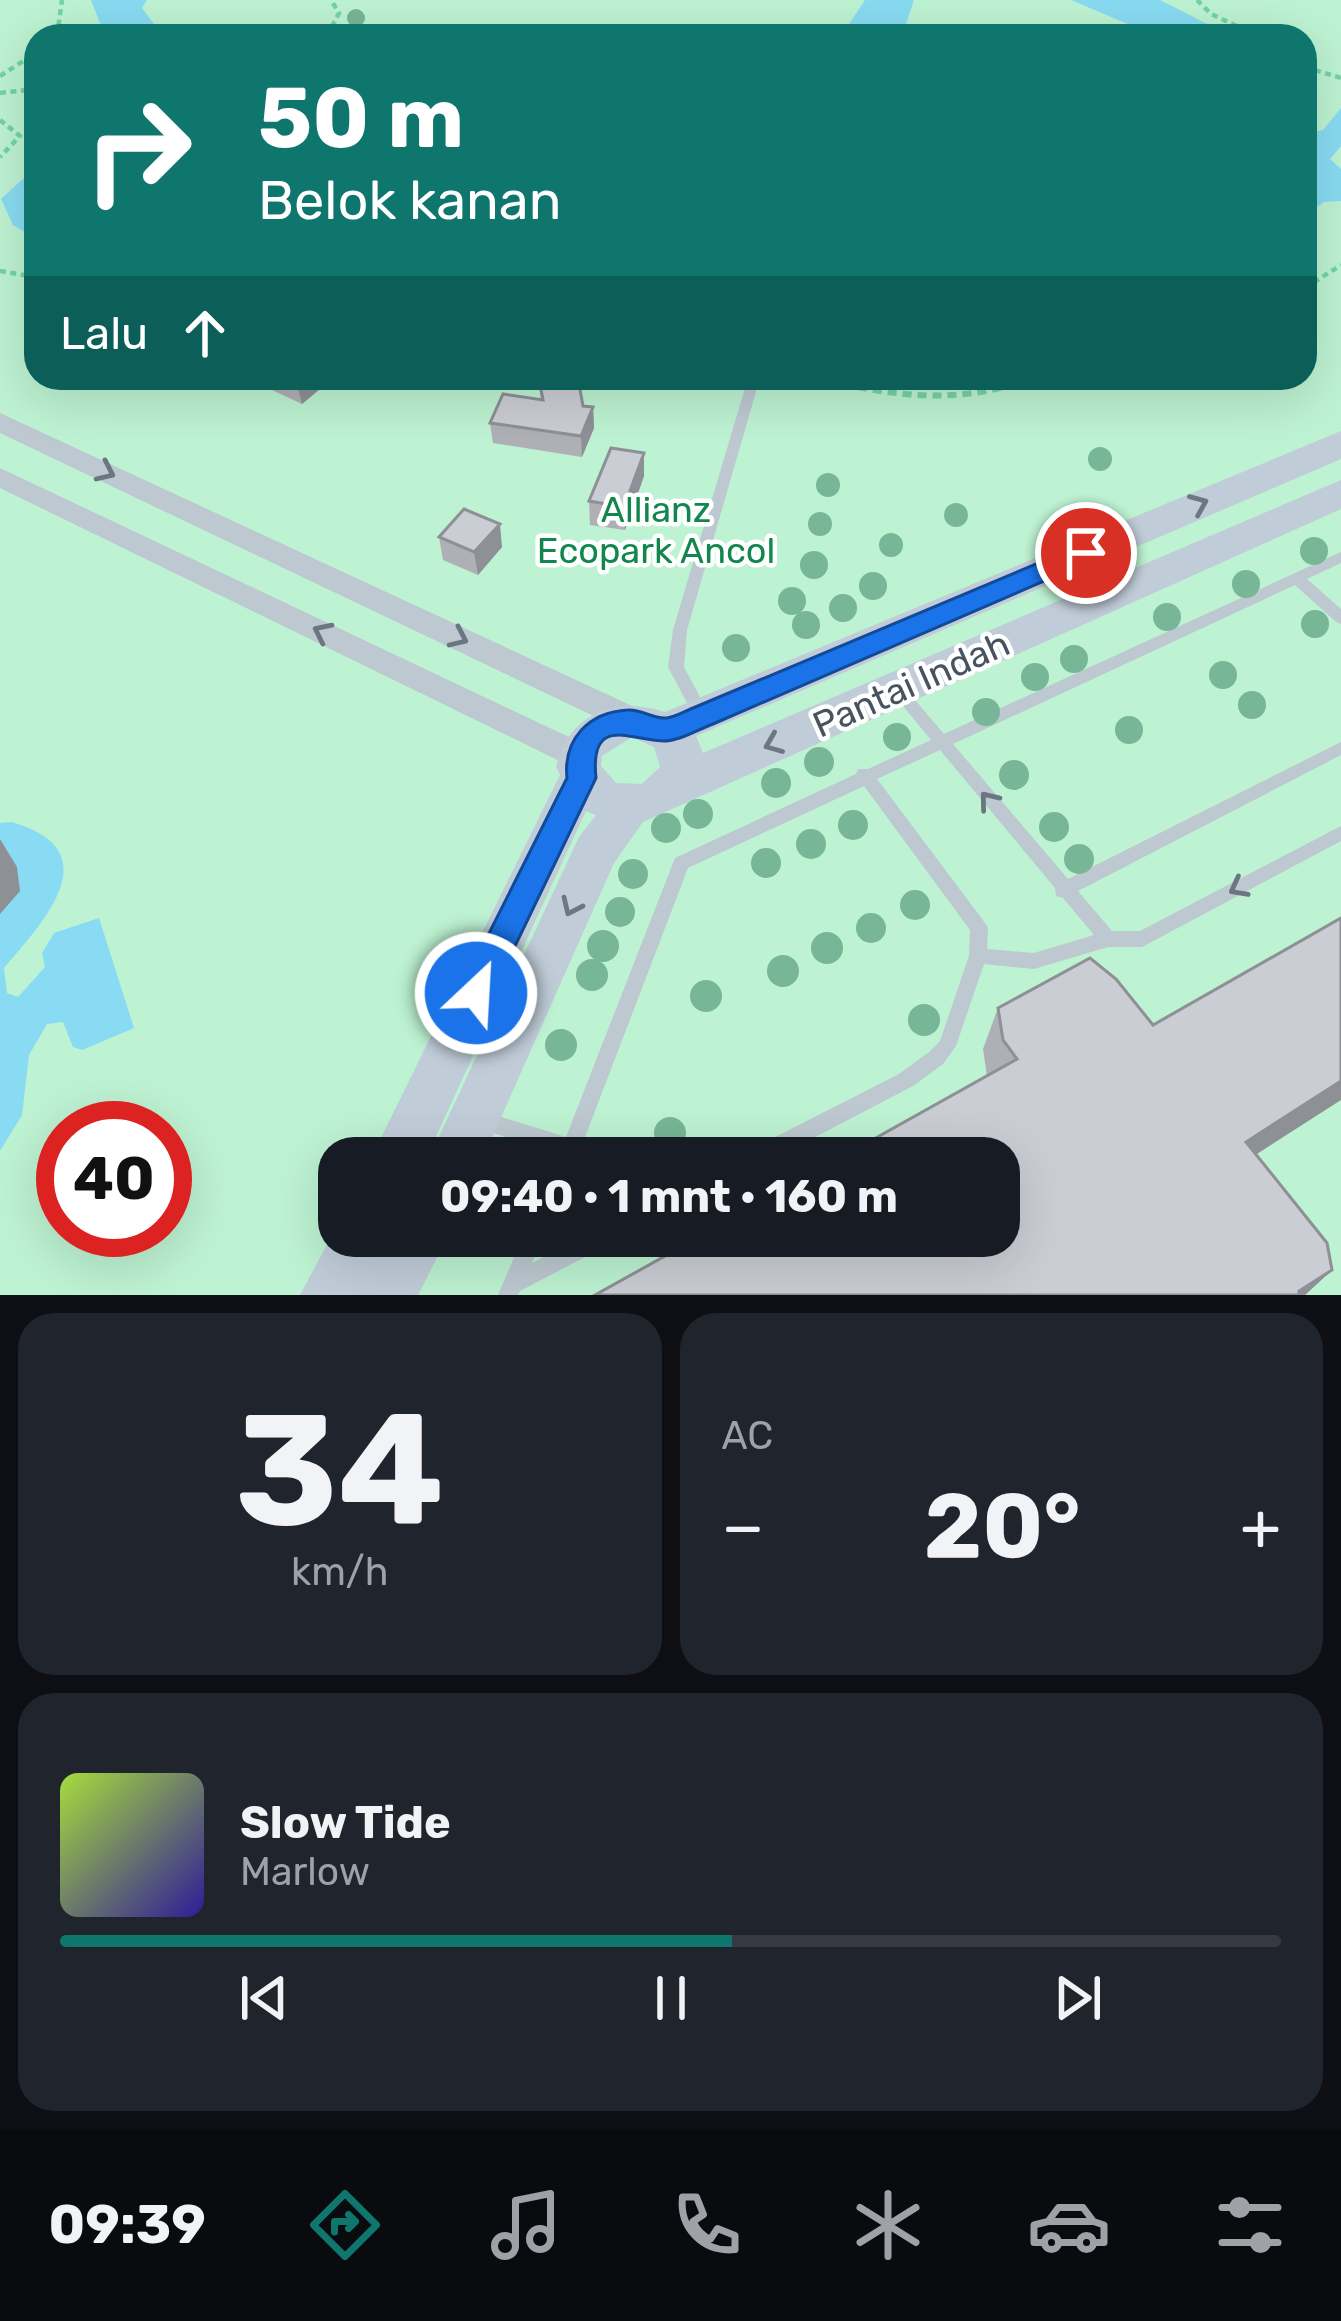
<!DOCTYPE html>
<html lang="id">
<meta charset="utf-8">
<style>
:root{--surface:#171b24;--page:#20242c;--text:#f1f3f6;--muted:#9ea1a6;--line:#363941;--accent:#0f766e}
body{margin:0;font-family:Rubik,sans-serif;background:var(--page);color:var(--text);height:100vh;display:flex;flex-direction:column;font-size:45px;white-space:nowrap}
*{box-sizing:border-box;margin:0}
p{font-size:39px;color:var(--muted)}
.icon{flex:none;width:66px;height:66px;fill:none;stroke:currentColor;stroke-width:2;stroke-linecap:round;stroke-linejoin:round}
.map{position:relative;height:1295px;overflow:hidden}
.panel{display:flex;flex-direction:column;gap:18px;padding:18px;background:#0d0f14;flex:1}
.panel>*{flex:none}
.top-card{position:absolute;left:24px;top:24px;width:1293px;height:366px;border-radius:36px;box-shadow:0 12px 48px #0002;background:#0f766e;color:#fff;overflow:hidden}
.speed{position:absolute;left:36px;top:1101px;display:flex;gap:24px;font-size:60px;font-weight:700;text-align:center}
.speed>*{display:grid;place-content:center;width:156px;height:156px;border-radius:50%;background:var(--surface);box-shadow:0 12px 48px #0002;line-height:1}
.speed .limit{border:18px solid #d22;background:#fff;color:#111}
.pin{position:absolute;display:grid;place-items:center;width:102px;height:102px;color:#fff;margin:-51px;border:6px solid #fff;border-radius:50%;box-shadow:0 3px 12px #0007}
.me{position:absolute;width:132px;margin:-66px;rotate:25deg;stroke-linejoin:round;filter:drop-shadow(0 0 9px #0008)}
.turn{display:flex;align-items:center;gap:42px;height:252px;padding:0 36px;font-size:54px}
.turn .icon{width:156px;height:156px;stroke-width:2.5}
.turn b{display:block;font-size:84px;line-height:102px}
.then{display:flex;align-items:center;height:114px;padding:0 36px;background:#0003;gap:24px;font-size:45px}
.big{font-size:90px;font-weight:700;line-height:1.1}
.panel .card{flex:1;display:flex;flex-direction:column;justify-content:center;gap:18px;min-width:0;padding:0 42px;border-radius:36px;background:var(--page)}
.panel .dial{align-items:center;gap:0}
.dial b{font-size:156px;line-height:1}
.song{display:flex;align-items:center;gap:36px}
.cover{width:144px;height:144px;border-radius:18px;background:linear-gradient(135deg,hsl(80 70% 55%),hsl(250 70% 35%))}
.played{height:12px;border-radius:6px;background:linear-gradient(90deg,var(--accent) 55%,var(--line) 55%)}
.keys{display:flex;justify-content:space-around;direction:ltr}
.heat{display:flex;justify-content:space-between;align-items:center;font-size:66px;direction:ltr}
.panel .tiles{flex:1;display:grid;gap:18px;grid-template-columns:1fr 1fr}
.card:last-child{grid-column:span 2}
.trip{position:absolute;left:318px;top:1137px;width:702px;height:120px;border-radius:36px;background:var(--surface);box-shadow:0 12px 48px #0002;font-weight:700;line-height:120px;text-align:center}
.tabs{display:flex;height:192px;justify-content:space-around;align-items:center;background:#090b0e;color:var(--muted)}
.tabs .icon{width:84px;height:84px}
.tabs .current{color:var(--accent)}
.tabs b{font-size:54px;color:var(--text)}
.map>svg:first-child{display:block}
</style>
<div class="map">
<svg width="1341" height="1295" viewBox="0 0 1341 1295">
<rect width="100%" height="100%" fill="#f3f0f0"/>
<path fill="#bdf2d2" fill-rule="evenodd" d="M0 0H1341V1295H0ZM36 36H1305V378H36ZM63 1128H165V1230H63ZM339 1158H999V1236H339Z"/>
<path fill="#88dbf2" d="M91 0H147L142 8 163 36H105Z
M865 0H914L902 36H841Z
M1071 0H1160L1231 36H1156Z
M1341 108V146L1330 159 1341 169V201L1324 202 1311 211 1316 228 1305 252V134L1323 130Z
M36 167V239L13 225 1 199Z
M11 822C111 850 45 920 4 968L7 993 18 997 45 967 42 953 54 933 99 918 134 1028 82 1050 73 1047 63 1022 47 1024 29 1055 22 1115 0 1151V823Z"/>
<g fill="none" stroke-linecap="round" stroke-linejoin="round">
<path stroke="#73d3a4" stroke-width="4.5" stroke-dasharray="6 4.5" stroke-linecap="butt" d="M1197 0 1211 14 1258 36
M57 36 62 0
M327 36 339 13 331 0
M1305 67 1341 78
M0 76 36 53
M0 93 36 89
M0 120 20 136 0 157
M0 271 36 277
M1305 288 1341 265"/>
<path stroke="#73d3a4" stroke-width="6" stroke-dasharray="9 6" stroke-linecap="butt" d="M708 378 734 379
M814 378C890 395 957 407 1031 378"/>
<path fill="#bdc8d0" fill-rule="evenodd" d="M748 378H760L687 630 684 667 709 714 707 718H695L668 667 673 630Z
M1341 552V563L1307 579 1341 609V624L1336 622 1295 585 953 744 1068 879 1341 742V755L1078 891 1112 931H1140L1341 826V841L1142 947H1108L1034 969 984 964 956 1046 943 1064 913 1086 775 1158H745L748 1151 899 1074 929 1052 940 1041 969 956 970 930 864 786 688 868 577 1158H557L559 1154 475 1127 473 1120 475 1113 482 1111 566 1137 675 858 856 774 858 769H868L931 740 894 695 891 691 894 687H904L944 734ZM940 750 1055 888 1056 896 1063 898 1094 935 1034 953 987 949 988 928 985 923 877 779Z
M523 1236H543L532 1263 584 1236H615L612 1243 520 1291 518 1295H498Z"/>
<path fill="#bdc8d0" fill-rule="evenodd" d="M0 413 643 711 648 720 643 729H621L0 433Z
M0 468 590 747 595 756 590 765 579 769 568 765 0 488Z"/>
<path fill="#c0ccd8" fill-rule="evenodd" d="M1341 431V459L696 736 703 753 1341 480V509L643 822 614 863 483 1158H429L579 837 596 815 586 811 426 1158H371L560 775 556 767C567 714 617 696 665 712ZM632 737 654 747 660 767 642 784 616 783 601 766 602 756Z
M339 1222V1236H448L418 1295H300Z"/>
</g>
<g fill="#77b696">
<circle cx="356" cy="18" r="9"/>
<circle cx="1100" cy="459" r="12"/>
<circle cx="828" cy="485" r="12"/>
<circle cx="956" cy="515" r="12"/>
<circle cx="820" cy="524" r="12"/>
<circle cx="891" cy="545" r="12"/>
<circle cx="1314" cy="551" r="14"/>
<circle cx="814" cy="565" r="14"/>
<circle cx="1246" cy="584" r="14"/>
<circle cx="873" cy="586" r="14"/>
<circle cx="792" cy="601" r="14"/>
<circle cx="843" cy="608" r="14"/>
<circle cx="1167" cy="617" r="14"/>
<circle cx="1315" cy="624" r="14"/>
<circle cx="806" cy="625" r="14"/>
<circle cx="736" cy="648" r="14"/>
<circle cx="1074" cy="659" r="14"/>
<circle cx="1223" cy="675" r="14"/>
<circle cx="1035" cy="677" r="14"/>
<circle cx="1252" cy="705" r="14"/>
<circle cx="986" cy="712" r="14"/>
<circle cx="1129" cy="730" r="14"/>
<circle cx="897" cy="737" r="14"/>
<circle cx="819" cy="762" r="15"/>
<circle cx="1014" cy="775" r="15"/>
<circle cx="776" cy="783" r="15"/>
<circle cx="698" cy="814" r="15"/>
<circle cx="853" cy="825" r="15"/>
<circle cx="1054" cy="827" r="15"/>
<circle cx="666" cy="828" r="15"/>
<circle cx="811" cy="844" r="15"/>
<circle cx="1079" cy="859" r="15"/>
<circle cx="766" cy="863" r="15"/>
<circle cx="633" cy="874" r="15"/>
<circle cx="915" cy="905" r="15"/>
<circle cx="620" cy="912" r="15"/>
<circle cx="871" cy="928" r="15"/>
<circle cx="603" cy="946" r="16"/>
<circle cx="827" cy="948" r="16"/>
<circle cx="783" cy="971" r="16"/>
<circle cx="592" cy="975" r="16"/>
<circle cx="706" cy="996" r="16"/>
<circle cx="924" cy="1020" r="16"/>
<circle cx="561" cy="1045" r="16"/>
<circle cx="670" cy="1133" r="16"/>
</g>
<path fill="#aeb0b5" d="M269 378H333L302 404 272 390Z
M537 378H578L583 406 593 407 594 428 582 457 493 443 490 423 541 399Z
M644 476 625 530 590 525 589 501Z
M439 537 502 547 478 575 443 560Z
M998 1008 1153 1025 1256 1154 1332 1270 1305 1295H595L987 1076 983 1049Z"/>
<path fill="#8d9094" d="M299 378H333L302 404 296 380Z
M593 407 594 428 582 457 581 436Z
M644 453V476L625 530 624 507Z
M500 524 502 547 478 575 474 552Z
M0 839 17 867 20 891 0 914Z
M1341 1081V1100L1218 1179 1246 1142Z
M1332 1270 1305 1295H1295L1299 1291Z"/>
<path fill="#cacdd3" stroke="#8d9094" stroke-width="3" d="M539 378H578L583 406 593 407 581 436 490 423 503 394 543 400Z
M611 448 644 453 624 507 589 501Z
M464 509 500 524 474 552 439 537Z
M1341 918V1081L1246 1142 1327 1243 1332 1270 1299 1291V1295H595L701 1236H999V1158H840L1017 1059 1003 1040 998 1008 1090 958 1116 979 1153 1025Z"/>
<defs><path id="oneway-chevron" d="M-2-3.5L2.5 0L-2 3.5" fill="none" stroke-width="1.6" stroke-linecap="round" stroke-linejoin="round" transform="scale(3)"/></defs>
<g stroke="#6a7781">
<use href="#oneway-chevron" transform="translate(106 472) rotate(25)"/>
<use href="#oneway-chevron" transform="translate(322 632) rotate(-154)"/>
<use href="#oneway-chevron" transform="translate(459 638) rotate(25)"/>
<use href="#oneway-chevron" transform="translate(988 800) rotate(-129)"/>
<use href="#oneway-chevron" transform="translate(1238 888) rotate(152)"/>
</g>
<g stroke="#6b7883">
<use href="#oneway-chevron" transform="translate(1199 504) rotate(-23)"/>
<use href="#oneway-chevron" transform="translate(773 744) rotate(158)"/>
<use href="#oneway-chevron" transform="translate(571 907) rotate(115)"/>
</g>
<path fill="#1a73e8" stroke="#114b97" stroke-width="3" d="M1086 543 1095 546V559L713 724C699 729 682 740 667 741 636 743 589 711 596 778L487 1004 476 1008 464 1004 459 993 567 778C563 740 588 712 628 710 641 709 653 719 666 718 674 718 685 711 693 708Z"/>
<g text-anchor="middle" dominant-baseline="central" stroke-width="9" stroke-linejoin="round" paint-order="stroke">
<g font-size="36" fill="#11874d" stroke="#fff">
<text x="656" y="509">Allianz<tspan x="656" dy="41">Ecopark Ancol</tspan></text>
</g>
<g font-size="36" fill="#47545f" stroke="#fff">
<text transform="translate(911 684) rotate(-24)">Pantai Indah</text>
</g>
</g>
</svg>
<div class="speed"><div class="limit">40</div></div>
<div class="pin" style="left:1086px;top:553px;background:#d93025"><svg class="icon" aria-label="arrive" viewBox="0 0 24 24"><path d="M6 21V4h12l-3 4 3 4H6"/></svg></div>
<svg class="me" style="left:476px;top:993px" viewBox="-20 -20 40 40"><circle r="17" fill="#1a73e8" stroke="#fff" stroke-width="3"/><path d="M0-11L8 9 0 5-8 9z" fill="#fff"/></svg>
<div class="trip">09:40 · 1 mnt · 160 m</div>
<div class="top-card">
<div class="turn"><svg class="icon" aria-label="right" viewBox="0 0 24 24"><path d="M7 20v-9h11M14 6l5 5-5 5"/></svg><div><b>50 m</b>Belok kanan</div></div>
<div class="then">Lalu<svg class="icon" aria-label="ahead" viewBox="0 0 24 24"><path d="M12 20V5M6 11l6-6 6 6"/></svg></div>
</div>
</div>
<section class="panel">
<div class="tiles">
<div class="card dial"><b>34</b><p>km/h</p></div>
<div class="card"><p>AC</p>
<div class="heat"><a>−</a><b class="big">20°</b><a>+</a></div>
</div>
<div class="card">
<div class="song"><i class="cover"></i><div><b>Slow Tide</b><p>Marlow</p></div></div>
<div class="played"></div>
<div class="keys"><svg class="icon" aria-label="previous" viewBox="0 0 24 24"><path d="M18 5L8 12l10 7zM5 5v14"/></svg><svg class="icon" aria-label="pause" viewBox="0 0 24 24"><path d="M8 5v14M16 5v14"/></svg><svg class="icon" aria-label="next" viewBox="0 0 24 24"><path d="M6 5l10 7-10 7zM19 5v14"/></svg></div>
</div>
</div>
</section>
<nav class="tabs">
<b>09:39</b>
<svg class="icon current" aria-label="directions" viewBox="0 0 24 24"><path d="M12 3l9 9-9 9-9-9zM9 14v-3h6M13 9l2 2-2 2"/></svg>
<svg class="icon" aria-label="music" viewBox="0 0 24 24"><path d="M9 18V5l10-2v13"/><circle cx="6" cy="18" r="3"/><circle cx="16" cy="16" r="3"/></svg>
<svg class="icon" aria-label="phone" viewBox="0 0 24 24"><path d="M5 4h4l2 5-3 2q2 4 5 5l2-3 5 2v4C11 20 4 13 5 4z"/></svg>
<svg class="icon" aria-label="climate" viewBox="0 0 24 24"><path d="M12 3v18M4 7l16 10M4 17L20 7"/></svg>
<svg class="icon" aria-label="car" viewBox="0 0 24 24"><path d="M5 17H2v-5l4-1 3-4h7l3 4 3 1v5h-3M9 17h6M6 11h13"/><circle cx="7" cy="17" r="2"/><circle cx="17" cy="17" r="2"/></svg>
<svg class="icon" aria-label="filters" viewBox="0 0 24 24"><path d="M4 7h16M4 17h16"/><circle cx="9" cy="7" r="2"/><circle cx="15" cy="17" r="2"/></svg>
</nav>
